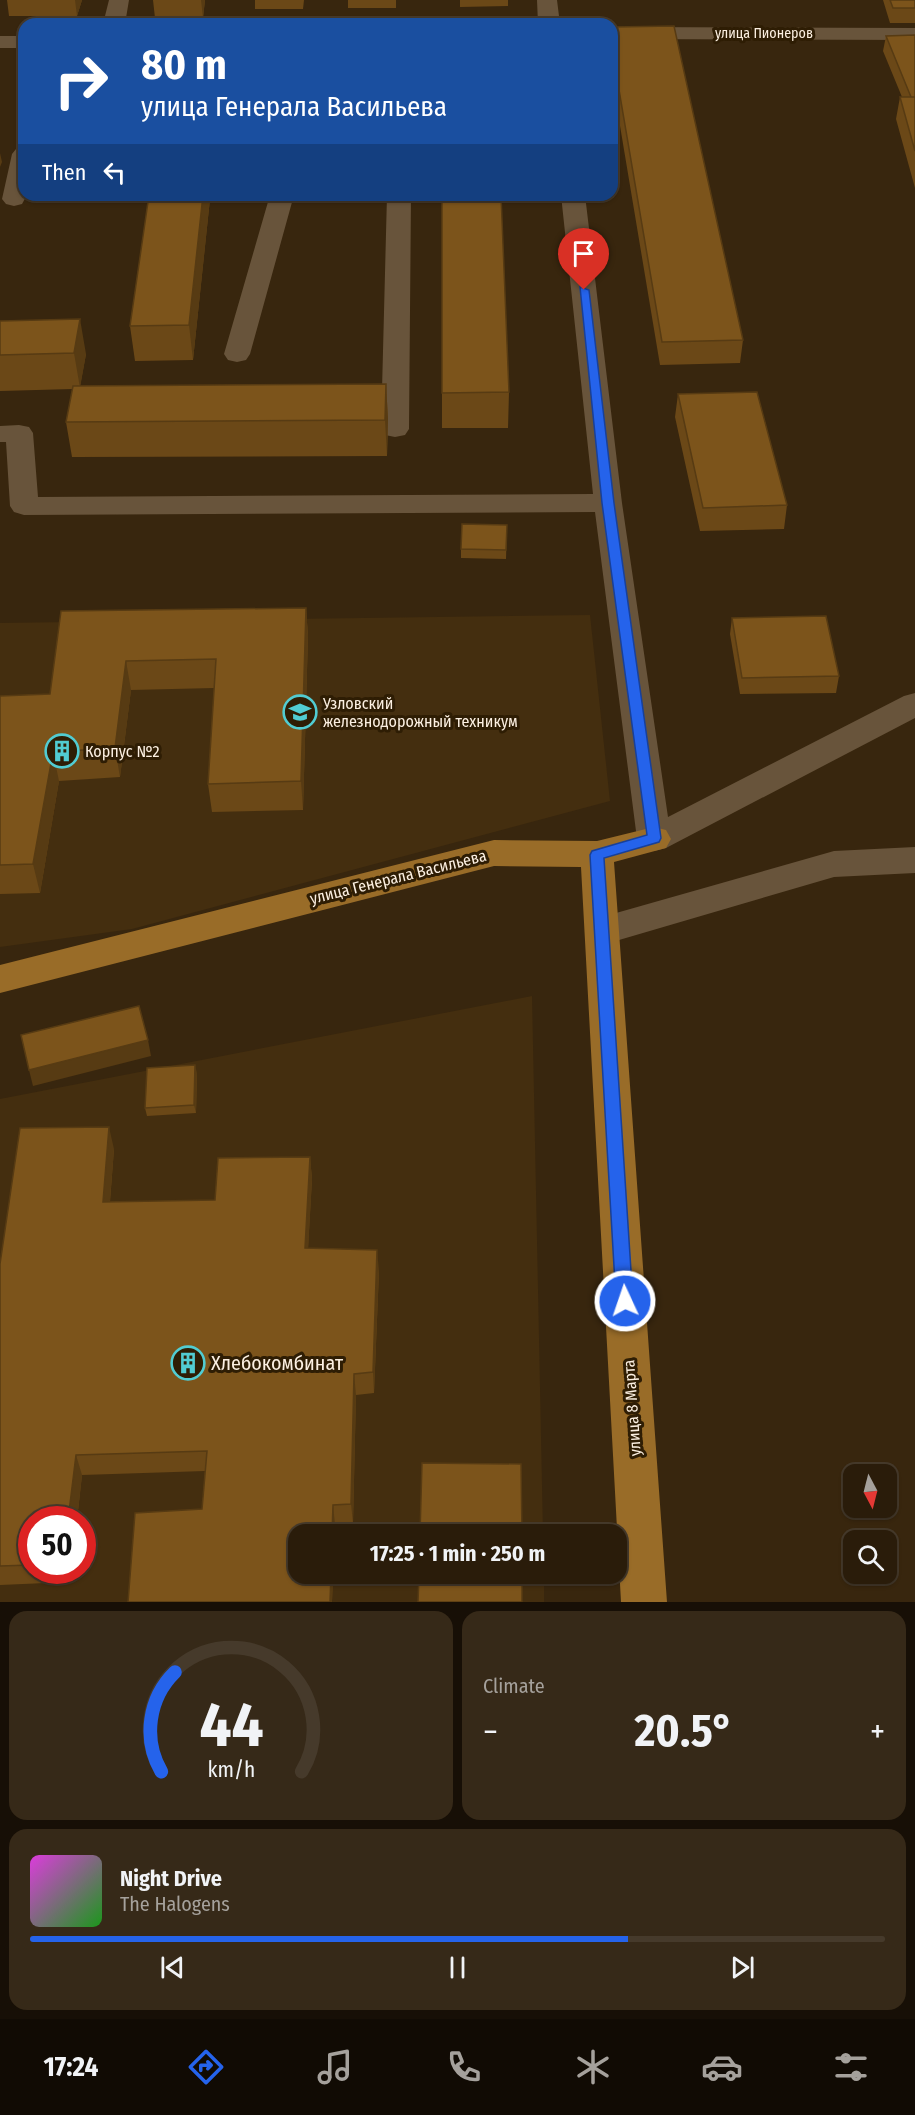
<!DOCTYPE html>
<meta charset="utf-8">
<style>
:root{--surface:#2a1c0a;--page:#362918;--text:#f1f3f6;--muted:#a5a19c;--line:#463a2b;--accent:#2563eb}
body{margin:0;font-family:"Fira Sans Condensed",sans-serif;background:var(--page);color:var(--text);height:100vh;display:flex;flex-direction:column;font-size:22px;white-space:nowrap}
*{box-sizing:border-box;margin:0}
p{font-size:20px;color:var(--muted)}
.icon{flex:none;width:33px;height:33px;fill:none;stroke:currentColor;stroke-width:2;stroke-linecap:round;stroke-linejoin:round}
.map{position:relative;height:1602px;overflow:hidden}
.details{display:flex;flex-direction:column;gap:9px;padding:9px;background:#170f06;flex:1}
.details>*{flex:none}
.hud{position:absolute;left:18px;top:18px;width:600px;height:183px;border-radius:18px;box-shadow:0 2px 4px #0004,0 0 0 2px var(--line);background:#1a4fa0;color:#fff;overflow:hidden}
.needle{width:39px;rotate:173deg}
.buttons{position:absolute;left:843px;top:1464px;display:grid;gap:12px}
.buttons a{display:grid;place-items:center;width:54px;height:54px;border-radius:12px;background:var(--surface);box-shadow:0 2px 4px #0004,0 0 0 2px var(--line);font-size:30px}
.speed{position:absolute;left:18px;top:1506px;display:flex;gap:12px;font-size:30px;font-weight:700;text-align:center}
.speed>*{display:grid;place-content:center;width:78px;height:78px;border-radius:50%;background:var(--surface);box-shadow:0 2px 4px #0004,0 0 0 2px var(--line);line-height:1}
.speed .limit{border:9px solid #d22;background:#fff;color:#111}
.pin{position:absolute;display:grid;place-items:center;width:51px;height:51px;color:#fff;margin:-62px -26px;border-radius:50% 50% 50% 0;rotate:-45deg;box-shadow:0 0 6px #0007}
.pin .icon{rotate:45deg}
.me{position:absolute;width:66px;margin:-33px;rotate:357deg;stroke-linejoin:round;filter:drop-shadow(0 0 4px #0008)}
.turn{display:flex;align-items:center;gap:21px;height:126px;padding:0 24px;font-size:27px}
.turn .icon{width:78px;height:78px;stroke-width:2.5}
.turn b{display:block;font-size:42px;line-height:51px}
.then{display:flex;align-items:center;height:57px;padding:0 24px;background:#0003;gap:12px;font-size:22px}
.big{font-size:45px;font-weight:700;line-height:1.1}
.details .tile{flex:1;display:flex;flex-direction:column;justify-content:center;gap:9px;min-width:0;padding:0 21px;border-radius:18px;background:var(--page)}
.details .dial{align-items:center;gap:0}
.dial svg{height:156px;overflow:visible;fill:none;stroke:var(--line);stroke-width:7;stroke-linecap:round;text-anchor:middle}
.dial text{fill:var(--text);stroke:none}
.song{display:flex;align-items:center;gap:18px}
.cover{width:72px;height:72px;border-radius:9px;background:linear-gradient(135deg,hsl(300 70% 55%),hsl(120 70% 35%))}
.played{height:6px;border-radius:3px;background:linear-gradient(90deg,var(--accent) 70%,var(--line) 70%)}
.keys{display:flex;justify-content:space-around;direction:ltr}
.heat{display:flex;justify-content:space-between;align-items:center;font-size:33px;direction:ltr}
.details .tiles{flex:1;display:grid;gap:9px;grid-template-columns:1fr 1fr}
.tile:last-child{grid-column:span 2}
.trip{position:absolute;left:288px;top:1524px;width:339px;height:60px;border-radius:18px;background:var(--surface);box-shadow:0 2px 4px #0004,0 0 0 2px var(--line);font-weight:700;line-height:60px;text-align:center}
.dock{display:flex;height:96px;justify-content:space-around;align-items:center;background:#110b04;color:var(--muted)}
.dock .icon{width:42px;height:42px}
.dock .active{color:var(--accent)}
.dock b{font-size:27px;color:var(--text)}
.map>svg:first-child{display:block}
</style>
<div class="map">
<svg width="915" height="1602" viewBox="0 0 915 1602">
<rect width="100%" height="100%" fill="#38260e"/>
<path fill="#442e0f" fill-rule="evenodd" d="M590 615 610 801 132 929 0 947V623Z
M532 996 543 1534H298V1574H544V1602H0V1099ZM32 1520H82V1570H32Z"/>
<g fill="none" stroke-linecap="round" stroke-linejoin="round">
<path fill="#68543b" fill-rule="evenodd" d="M109 0H129L125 24H103Z
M537 0H557L560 24H538Z
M612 27 915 28V40L612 39Z
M0 36H24V48H0Z
M24 147V195H27L22 204 14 206 6 204 2 199 12 154 16 149Z
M270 195H294L250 354 246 360 237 362 228 360 224 354Z
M387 195H411L409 429 405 435 395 437 385 435 381 429Z
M561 195H585L622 503 668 817 904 696 915 693V718L666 848 654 851 642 848 637 839 595 512 24 515 14 512 10 506 6 442H0V426L19 425 29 427 33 433 38 497 593 494Z
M915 847V873L834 877 602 945 590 941 585 931 590 921 602 917 834 851Z"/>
<path fill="#996c28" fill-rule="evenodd" d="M654 827 666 830 671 839 666 848 614 862 667 1602H621L581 867 494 866 0 993V965L494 840 597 841Z"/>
</g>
<path fill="#6b4817" d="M7 0H82L77 16H9Z
M153 0H205L203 18H155Z
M255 0H304L303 9H255Z
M348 0H396V8H348Z
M460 0H508V6L460 7Z
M883 0H915V23H890Z
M612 27 743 340 740 363 660 365 612 78Z
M915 35V188L896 119 900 97H902L883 51 886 36Z
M149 195H242L241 198 210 199 193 360 135 361 130 326Z
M442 195 509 392 508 428H442Z
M0 321 86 354 80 386 386 384 388 419 387 456 72 457 66 422 73 389 0 391Z
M678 394 787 505 784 529 700 531 675 417Z
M507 525 506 559 461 558V549Z
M306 608 308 636 303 810 212 812 208 784 214 688 131 690 120 777 59 781 40 893 0 894V696L50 694 61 611Z
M732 618 839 676 836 693 740 694 730 634Z
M197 1073 196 1113 147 1116 145 1108Z
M114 1149 110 1202 215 1200 310 1157 312 1179 308 1248 379 1271 374 1393 356 1395 353 1523 335 1524 298 1574H333L332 1602 202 1509 205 1471 82 1475 77 1520H32V1570H70L69 1582 0 1585V1264Z"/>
<path fill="#573b13" d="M75 0H82L77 16Z
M201 0H205L203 18Z
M0 153 2 162 0 167Z
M203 195H210V199L193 360 189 325Z
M80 319 86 354 80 388 74 353Z
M386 384 388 419 387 456 385 420Z
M306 608 308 636 303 810 301 781Z
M126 661 131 690 120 777 115 748Z
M53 752 59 781 40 893 33 864Z
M148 1040 151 1056 33 1086 29 1070Z
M195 1065 197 1073 196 1113 194 1105Z
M109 1127 114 1149 108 1224 103 1202Z
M310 1157 312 1179 307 1270 305 1248Z
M377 1250 379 1271 374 1393 373 1372Z
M354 1374 356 1395 353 1523 351 1504Z
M76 1455 82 1475 77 1520H68Z
M333 1505 335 1524 334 1534H332Z
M65 1570H70L69 1582Z
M331 1574H333L332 1602H330Z"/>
<path fill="#7c541b" stroke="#573b13" stroke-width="1.5" d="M890 0H915V8H893Z
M362 19H493V24H361Z
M674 26 743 340 662 342 612 49V27Z
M915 35V97H911L886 36Z
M900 97H915V151Z
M149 195H203L189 325 130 326Z
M442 195H501L509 392 442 393Z
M80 319 74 353 0 355V321Z
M386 384 385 420 66 422 73 386Z
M757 392 787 505 703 508 678 394Z
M462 524 507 525 506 550 461 549Z
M306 608 301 781 208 784 216 659 126 661 115 748 53 752 33 864 0 865V696L50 694 61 611Z
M826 616 839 676 742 678 732 618Z
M139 1006 148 1040 29 1070 21 1035Z
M195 1065 194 1105 145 1108 147 1068Z
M109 1127 103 1202 215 1200 218 1158 310 1157 305 1248 377 1250 373 1372 354 1374 351 1504 333 1505 332 1534H298V1574H331L330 1602H128L135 1513 202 1509 207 1451 76 1455 68 1520H32V1565L0 1566V1264L20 1128Z
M422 1463 521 1464 522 1534H420Z
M419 1574H522V1602H418Z"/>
<path fill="#2563eb" stroke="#184099" stroke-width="1.5" d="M580 287 589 290 614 503 661 838 659 842 604 858 633 1301 631 1307 625 1309 619 1307 616 1301 590 855 592 851 647 835 602 503Z"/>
<defs>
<g id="university-ring" transform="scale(1.725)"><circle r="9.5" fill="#2e1d04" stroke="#51ccd2" stroke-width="1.5"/><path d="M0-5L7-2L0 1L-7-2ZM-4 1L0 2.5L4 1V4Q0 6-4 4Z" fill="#51ccd2"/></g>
<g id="building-ring" transform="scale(1.725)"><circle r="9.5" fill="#2e1d04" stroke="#51ccd2" stroke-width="1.5"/><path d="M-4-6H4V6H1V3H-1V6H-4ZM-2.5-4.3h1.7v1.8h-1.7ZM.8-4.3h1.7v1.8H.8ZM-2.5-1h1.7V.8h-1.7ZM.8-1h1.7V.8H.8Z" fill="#51ccd2"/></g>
</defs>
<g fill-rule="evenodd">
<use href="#university-ring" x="300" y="712"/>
<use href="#building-ring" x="62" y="751"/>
<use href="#building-ring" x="188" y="1363"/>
</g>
<g text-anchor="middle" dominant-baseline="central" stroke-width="6" stroke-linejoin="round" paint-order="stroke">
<g font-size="14" fill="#fcf0e2" stroke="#2e1d04">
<text x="764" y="33">улица Пионеров</text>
</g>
<g font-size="16" fill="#fcf0e2" stroke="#2e1d04" text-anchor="start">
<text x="323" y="703">Узловский<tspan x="323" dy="18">железнодорожный техникум</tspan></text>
<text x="85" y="751">Корпус №2</text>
</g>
<g font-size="16" fill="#fcf0e2" stroke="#2e1d04">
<text transform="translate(398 877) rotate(-14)">улица Генерала Васильева</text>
<text transform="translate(632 1408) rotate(-94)">улица 8 Марта</text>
</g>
<g font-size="20" fill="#fcf0e2" stroke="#2e1d04" text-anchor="start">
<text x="211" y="1363">Хлебокомбинат</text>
</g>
</g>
</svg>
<div class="buttons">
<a><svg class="needle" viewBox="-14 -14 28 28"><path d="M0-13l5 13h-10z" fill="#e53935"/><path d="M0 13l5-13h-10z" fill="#a5a19c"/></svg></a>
<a><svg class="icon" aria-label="search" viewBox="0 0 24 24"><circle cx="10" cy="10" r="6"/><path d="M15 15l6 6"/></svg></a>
</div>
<div class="speed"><div class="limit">50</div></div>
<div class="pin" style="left:584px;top:290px;background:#d93025"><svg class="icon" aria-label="arrive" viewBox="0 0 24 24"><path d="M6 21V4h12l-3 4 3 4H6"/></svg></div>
<svg class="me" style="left:625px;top:1301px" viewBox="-20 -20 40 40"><circle r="17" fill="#2563eb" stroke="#fff" stroke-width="3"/><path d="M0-11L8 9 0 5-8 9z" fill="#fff"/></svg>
<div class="trip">17:25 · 1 min · 250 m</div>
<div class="hud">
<div class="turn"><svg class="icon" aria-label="right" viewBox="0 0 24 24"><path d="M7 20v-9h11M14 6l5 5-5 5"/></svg><div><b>80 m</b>улица Генерала Васильева</div></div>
<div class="then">Then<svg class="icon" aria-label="left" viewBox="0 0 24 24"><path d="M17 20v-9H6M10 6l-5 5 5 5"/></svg></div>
</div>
</div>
<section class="details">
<div class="tiles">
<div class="tile dial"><svg viewBox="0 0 100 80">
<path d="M14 69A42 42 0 1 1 86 69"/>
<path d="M14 69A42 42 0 0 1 21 18" stroke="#2563eb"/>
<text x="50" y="56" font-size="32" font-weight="700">44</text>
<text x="50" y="72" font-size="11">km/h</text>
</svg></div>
<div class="tile"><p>Climate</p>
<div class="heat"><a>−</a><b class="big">20.5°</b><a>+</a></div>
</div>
<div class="tile">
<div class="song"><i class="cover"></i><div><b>Night Drive</b><p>The Halogens</p></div></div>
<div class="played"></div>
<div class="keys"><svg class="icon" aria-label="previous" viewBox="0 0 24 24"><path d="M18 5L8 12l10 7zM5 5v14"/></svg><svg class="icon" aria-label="pause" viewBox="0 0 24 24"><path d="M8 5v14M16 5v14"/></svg><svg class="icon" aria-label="next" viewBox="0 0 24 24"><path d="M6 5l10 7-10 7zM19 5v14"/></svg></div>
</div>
</div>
</section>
<nav class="dock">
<b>17:24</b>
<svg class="icon active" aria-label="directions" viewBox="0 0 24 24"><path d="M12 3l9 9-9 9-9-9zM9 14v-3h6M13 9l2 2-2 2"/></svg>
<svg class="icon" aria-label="music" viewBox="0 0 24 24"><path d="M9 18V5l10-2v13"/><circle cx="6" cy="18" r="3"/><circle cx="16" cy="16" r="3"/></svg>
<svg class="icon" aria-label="phone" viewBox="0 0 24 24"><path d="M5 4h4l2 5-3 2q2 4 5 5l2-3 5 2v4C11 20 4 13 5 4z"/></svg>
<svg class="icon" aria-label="climate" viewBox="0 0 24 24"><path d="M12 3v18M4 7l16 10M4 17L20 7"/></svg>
<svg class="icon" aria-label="car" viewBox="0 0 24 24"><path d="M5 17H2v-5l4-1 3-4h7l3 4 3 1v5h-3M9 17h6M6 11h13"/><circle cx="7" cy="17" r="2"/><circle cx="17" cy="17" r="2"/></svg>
<svg class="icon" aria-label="filters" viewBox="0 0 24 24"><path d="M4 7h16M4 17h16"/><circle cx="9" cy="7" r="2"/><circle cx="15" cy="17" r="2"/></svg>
</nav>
